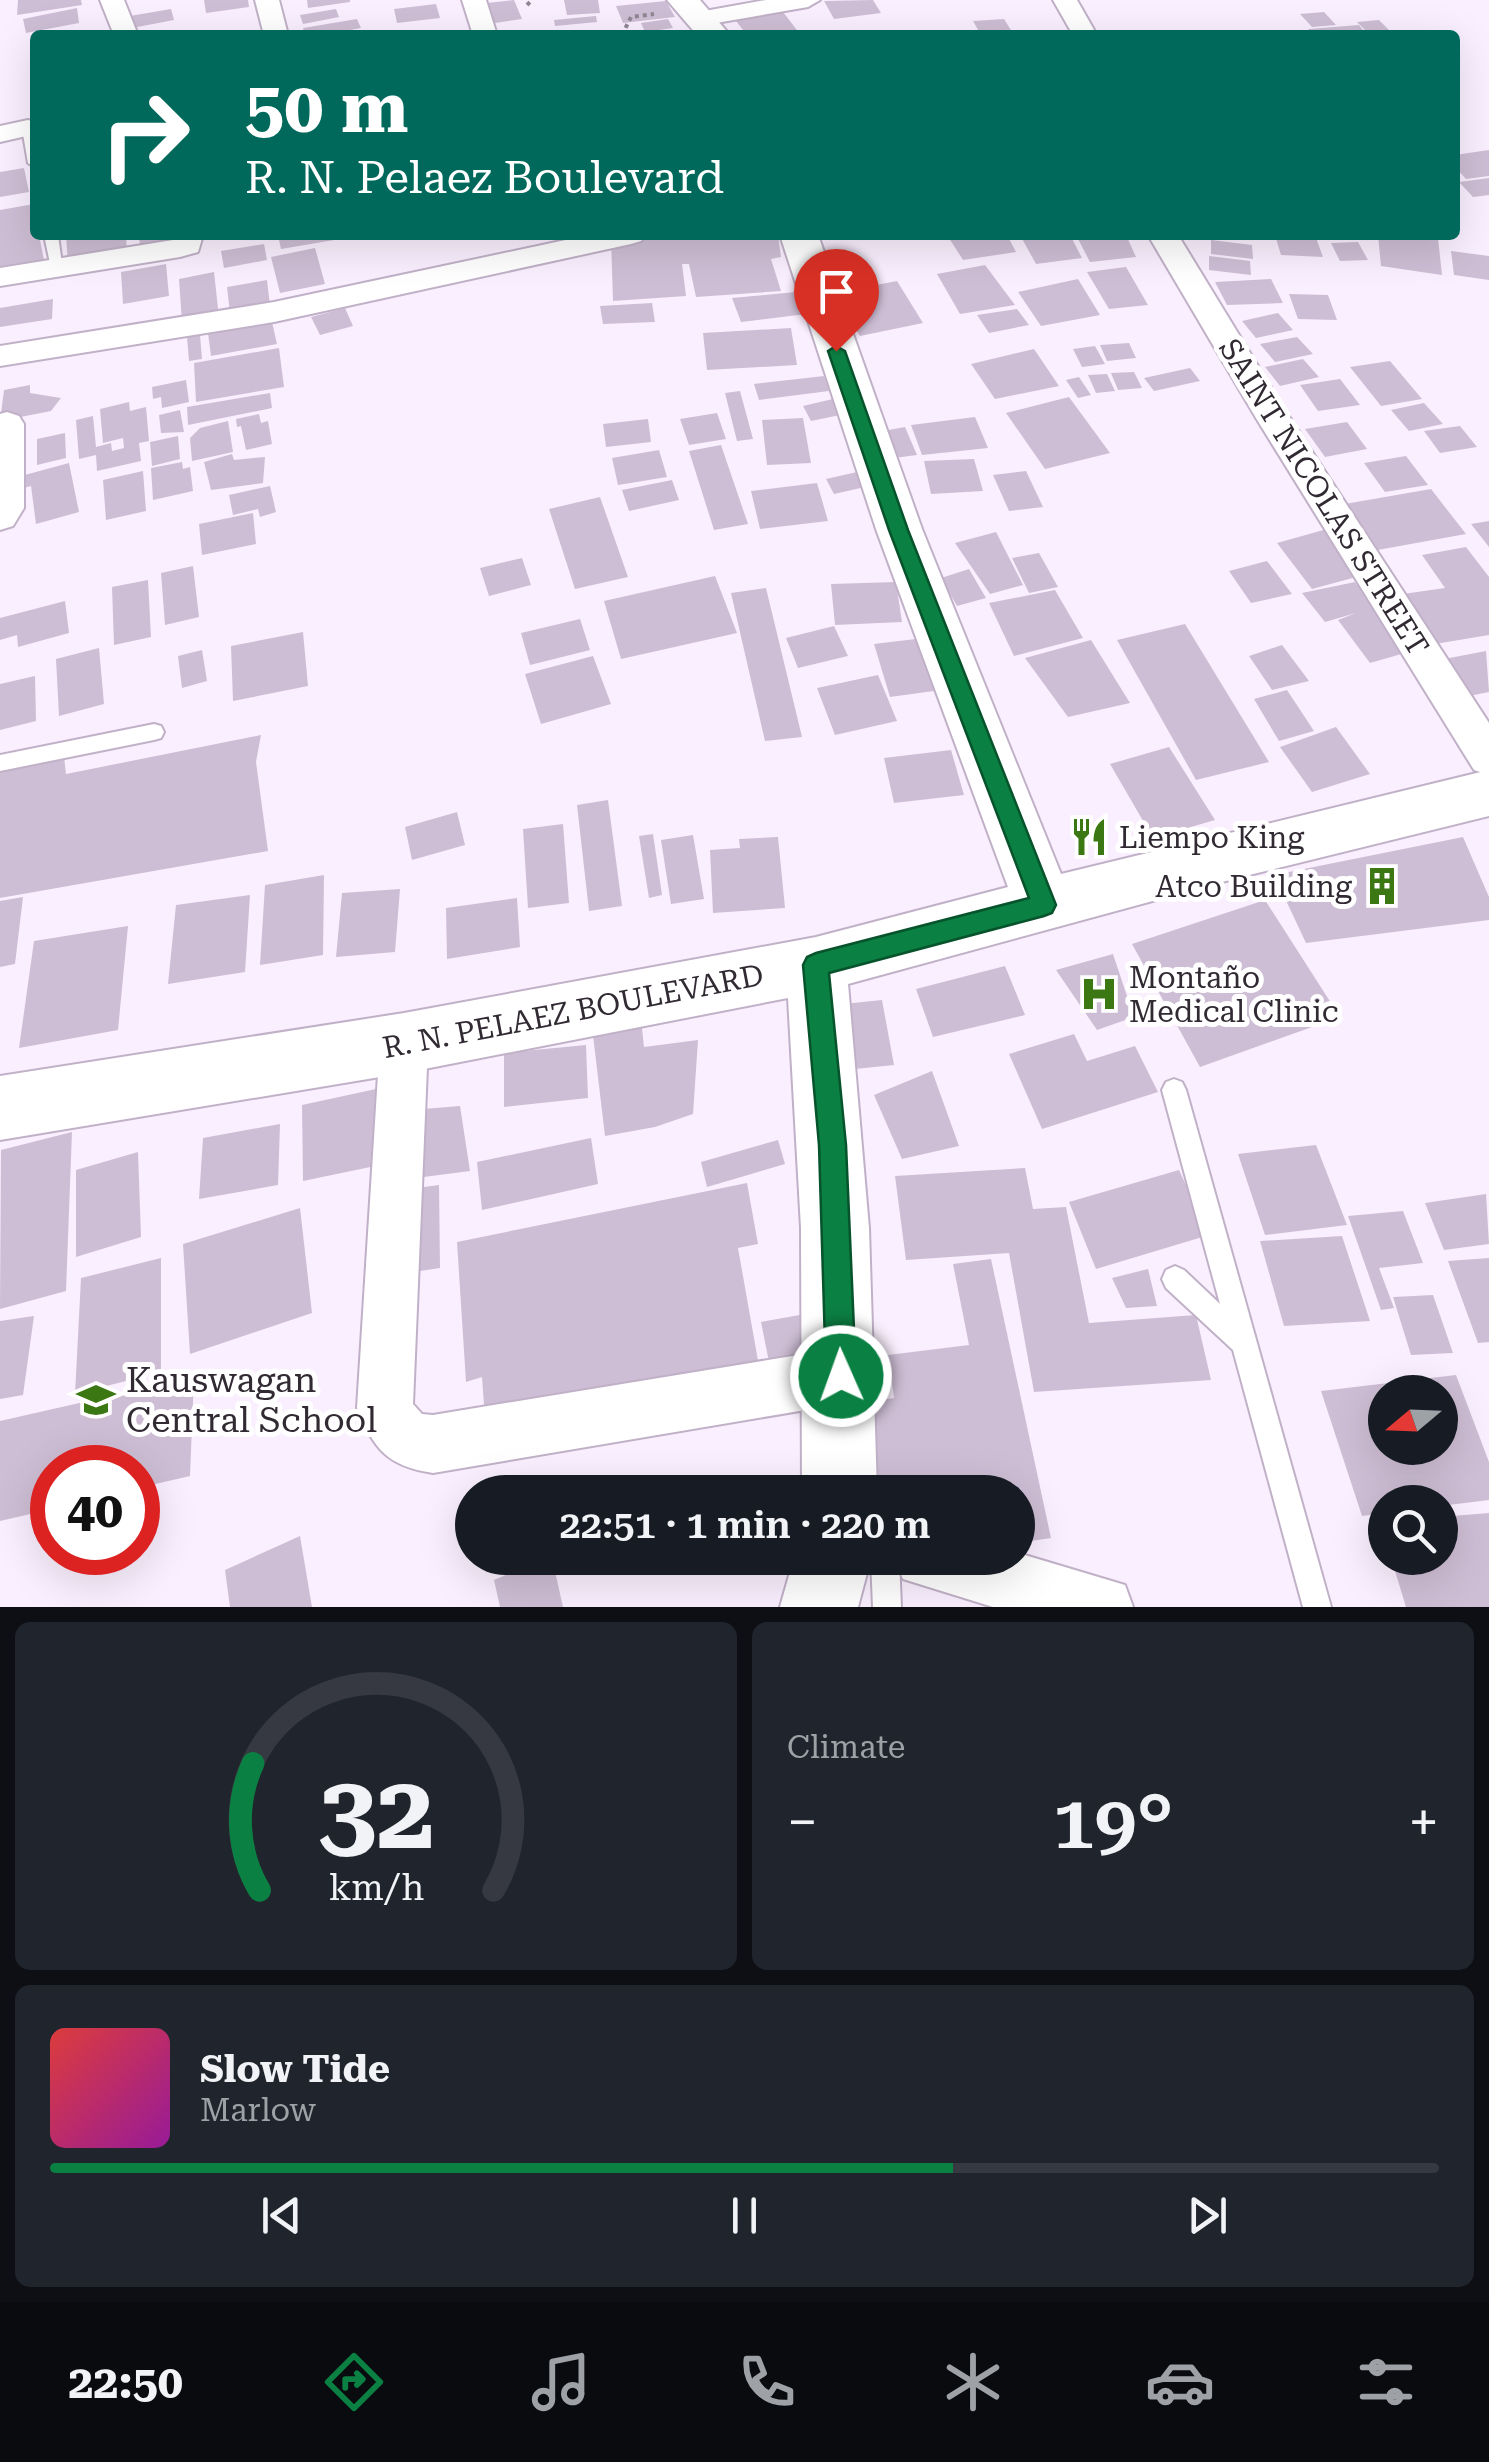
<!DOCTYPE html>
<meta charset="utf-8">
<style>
:root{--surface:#171b24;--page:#20242c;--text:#f1f3f6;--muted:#9ea1a6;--line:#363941;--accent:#0b8043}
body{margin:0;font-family:"Roboto Serif",serif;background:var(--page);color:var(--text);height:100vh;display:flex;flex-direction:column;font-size:38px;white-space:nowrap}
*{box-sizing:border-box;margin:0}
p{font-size:32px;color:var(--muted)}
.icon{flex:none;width:55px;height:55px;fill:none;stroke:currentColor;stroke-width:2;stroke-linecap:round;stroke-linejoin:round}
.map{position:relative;height:1607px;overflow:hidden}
.drawer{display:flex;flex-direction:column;gap:15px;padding:15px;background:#0d0f14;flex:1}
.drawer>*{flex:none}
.top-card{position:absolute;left:30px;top:30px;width:1430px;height:210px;border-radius:10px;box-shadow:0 10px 40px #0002;background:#00695c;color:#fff;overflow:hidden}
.needle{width:65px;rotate:251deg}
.tools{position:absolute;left:1368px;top:1375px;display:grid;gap:20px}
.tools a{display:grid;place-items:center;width:90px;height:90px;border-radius:50%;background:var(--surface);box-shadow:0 10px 40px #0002;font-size:50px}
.speed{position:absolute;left:30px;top:1445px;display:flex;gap:20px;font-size:50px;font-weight:700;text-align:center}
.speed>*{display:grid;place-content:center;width:130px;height:130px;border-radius:50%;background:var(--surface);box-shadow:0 10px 40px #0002;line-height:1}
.speed .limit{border:15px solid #d22;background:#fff;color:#111}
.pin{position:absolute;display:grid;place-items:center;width:85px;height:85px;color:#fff;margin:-102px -42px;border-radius:50% 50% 50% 0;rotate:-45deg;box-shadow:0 0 10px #0007}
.pin .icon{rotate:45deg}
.me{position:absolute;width:110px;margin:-55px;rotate:358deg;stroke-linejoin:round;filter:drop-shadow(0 0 8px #0008)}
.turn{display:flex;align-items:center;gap:35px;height:210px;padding:0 50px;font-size:45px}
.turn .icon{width:130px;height:130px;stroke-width:2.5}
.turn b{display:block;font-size:70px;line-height:85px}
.big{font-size:75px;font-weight:600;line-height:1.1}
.drawer .tile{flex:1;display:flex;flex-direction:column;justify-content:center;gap:15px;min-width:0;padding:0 35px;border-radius:15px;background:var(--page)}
.drawer .dial{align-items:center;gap:0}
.dial svg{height:260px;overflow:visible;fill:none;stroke:var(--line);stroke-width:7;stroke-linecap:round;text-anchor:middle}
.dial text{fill:var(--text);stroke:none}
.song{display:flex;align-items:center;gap:30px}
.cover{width:120px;height:120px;border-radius:15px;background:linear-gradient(135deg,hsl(0 70% 55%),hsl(300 70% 35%))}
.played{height:10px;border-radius:5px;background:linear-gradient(90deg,var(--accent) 65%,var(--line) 65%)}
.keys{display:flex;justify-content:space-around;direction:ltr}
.heat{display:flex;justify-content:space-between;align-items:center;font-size:55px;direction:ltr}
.drawer .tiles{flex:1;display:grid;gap:15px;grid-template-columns:1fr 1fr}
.tile:last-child{grid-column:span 2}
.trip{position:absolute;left:455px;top:1475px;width:580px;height:100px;border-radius:50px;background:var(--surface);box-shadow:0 10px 40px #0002;font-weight:600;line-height:100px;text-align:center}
.tabs{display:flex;height:160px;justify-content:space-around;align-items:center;background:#090b0e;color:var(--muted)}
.tabs .icon{width:70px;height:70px}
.tabs .active{color:var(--accent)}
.tabs b{font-size:45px;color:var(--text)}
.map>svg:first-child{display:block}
</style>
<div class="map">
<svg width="1489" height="1607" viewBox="0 0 1489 1607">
<rect width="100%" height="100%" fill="#faeffe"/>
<path fill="#cebed5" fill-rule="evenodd" d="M18 0H81L82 5 17 15Z
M204 0H248L249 7 206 13Z
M307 0H350V2L308 8Z
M514 0 522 19 495 23 487 3Z
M564 0H598L600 13 567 15Z
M873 0 881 13 834 19 824 1Z
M666 1 675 17 623 23 616 6Z
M436 4 440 18 397 23 394 9Z
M77 8 79 23 26 33 23 19Z
M171 9 174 20 132 28 130 16Z
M336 9 339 17 303 24 300 15Z
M783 12 800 34 747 35 736 21Z
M1324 12 1336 25 1312 27 1300 14Z
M596 16 597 22 555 26 554 20Z
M357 19 361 28 323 35H305L303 28Z
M668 19 673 28 645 32 641 23Z
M1004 19 1014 35H981L973 21Z
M1379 20 1394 35H1370L1357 22Z
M1359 25 1367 35H1305L1309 29Z
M1489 150V176L1466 179 1455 167V155Z
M24 168 29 192 0 197V172Z
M1489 178V195L1473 197 1459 182Z
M34 204 35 235H39L45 265 0 273V210Z
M66 235H126L127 255 68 264Z
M138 235H185L186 244 142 252Z
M278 235H333L334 240 281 249Z
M685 235H778L781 257 771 259 781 291 696 297 689 264H682L686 296 613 301 611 239Z
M947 235H1007L1016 252 963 260Z
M1020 235H1070L1082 258 1036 264Z
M1076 235H1126L1136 257 1090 262Z
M1275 235H1315L1323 257 1281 255Z
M1378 235 1438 238 1442 275 1381 266Z
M1211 240 1252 245 1253 259 1211 254Z
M1358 242 1368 260 1340 261 1331 243Z
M264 244 267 260 224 268 221 251Z
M315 248 325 284 280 293 271 257Z
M1451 251 1489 256V280L1454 275Z
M1209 256 1250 261 1251 275 1209 270Z
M166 264 169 296 123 304 121 272Z
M985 265 1015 305 960 314 937 274Z
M1126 267 1148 305 1109 309 1087 272Z
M214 272 219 317 182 323 179 279Z
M1078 279 1100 315 1041 326 1018 292Z
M1271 279 1283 303 1227 305 1215 282Z
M267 280 270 306 230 313 227 287Z
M897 281 923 323 860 336 834 293Z
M806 291 814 313 741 322 732 298Z
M1289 294 1328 295 1337 320 1298 319Z
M53 299 52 319 0 327V308Z
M652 303 655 322 603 324 600 306Z
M345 308 353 326 320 335 311 317Z
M1017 309 1029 325 989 333 977 315Z
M1278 313 1293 330 1256 338 1242 321Z
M272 322 277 344 211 356 208 333Z
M791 328 797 365 707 370 703 333Z
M200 335 202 359 189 361 187 337Z
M1297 337 1313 354 1275 362 1260 344Z
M1129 343 1136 358 1107 361 1100 345Z
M1095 346 1105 364 1082 367 1073 349Z
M279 348 284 387 196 402 194 363Z
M1034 349 1059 386 995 399 971 364Z
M1303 359 1319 377 1280 386 1265 367Z
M1390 361 1422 399 1381 406 1350 367Z
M1190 368 1200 381 1154 391 1144 378Z
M1134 372 1142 388 1118 390 1111 373Z
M1107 374 1115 391 1096 393 1088 375Z
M824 376 829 391 759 400 754 384Z
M1079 377 1091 395 1078 398 1066 380Z
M1340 379 1360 405 1318 411 1300 385Z
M186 380 189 402 162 408 161 397 153 399 152 387Z
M30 385V393L61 398 51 411 0 421 4 390Z
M740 391 753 439 737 441 725 393Z
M270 393 272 408 188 425 187 407Z
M1069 397 1110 453 1045 469 1006 413Z
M837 398 845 414 811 421 803 406Z
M129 402 130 411 146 407 149 441 139 443 141 461 97 471 96 455 79 459 76 420 93 416 96 447 111 443 112 451 124 448 123 438 103 443 100 409Z
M1424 403 1443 424 1409 431 1391 410Z
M180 410 184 432 161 433 159 415Z
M717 413 726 439 689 445 680 419Z
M259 414 261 423 268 421 272 444 246 450 241 426 237 427 236 419Z
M975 417 988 448 922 455 911 425Z
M803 418 811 463 767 465 762 420Z
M648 419 651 442 606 447 603 424Z
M228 421 233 452 192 461 190 438 200 428Z
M1347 422 1367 449 1325 457 1305 429Z
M1460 426 1477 447 1440 453 1424 431Z
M905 427 917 455 894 458 883 431Z
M65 433 66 458 37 465V439Z
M178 436 180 459 152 466 150 442Z
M721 445 748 524 714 530 689 451Z
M659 450 667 477 618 485 612 458Z
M232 454 234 460 265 457 263 483 211 490 204 462Z
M1406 456 1428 485 1385 492 1364 463Z
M974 459 983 491 931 494 924 461Z
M182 462 183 469 190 467 193 491 153 500 151 468Z
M69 463 79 512 36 524 31 486 12 491 10 479Z
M143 471 146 511 106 520 103 480Z
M1026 471 1043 507 1009 511 993 475Z
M857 472 865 487 834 494 826 479Z
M672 480 679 500 629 511 622 490Z
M817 483 828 521 760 529 751 491Z
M270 486 276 512 260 517 258 509 233 515 229 495Z
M1431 489 1466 534 1372 551 1339 505Z
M600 497 628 577 575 589 549 509Z
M253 513 256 544 202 555 199 524Z
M1489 521V547L1471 524Z
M1327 529 1360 576 1312 589 1277 543Z
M996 532 1023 585 990 594 955 543Z
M1466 547 1489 577V635L1429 645 1396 595 1445 588 1422 555Z
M1039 553 1058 587 1029 593 1012 558Z
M522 558 531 585 489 596 480 568Z
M1267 561 1292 594 1251 603 1229 571Z
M193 566 199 617 165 625 161 573Z
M969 569 986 598 957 606 941 578Z
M715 576 737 633 621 659 604 601Z
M148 580 151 637 114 645 112 587Z
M896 582 902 622 835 625 831 584Z
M1355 582 1405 653 1370 663 1338 620 1356 613 1325 622 1302 593Z
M766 588 802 737 765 741 731 593Z
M1055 590 1083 638 1014 656 989 603Z
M65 601 69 633 18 647 17 635 0 640V618Z
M580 619 590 650 530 665 521 633Z
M1185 624 1269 762 1196 780 1117 640Z
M834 626 848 656 798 668 786 638Z
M303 632 308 686 233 701 231 646Z
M924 638 941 690 890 697 874 644Z
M1091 640 1130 703 1068 717 1025 658Z
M1282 645 1309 681 1272 690 1249 656Z
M99 648 104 704 59 716 56 659Z
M202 650 207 681 182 688 178 656Z
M1486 651 1489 692 1464 697 1439 660Z
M593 656 611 704 541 724 525 674Z
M878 675 897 721 835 735 817 688Z
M35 676 36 721 0 730V684Z
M1287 690 1314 731 1279 741 1254 699Z
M1336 727 1370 774 1312 792 1280 747Z
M261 735 256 762 268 851 0 898V769L64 756 66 774Z
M1169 747 1215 820 1153 838 1110 764Z
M951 750 964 795 894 803 884 758Z
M608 800 622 906 589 911 577 805Z
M457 812 465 845 412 860 405 827Z
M563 824 569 903 528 908 523 829Z
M653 834 662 895 649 898 639 836Z
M693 835 704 899 671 904 661 840Z
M778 837 785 908 713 913 710 850 740 848 739 839Z
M1463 837 1489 897V920L1306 943 1274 875Z
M324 875 323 955 260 965 265 885Z
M400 889 395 952 336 957 342 893Z
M250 895 245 972 168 984 176 905Z
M23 897 15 964 0 967V901Z
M517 898 520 947 447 959 446 908Z
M1265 900 1340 1017 1200 1067 1132 944Z
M128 926 118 1030 19 1048 34 941Z
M1113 954 1134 1017 1097 1030 1056 970Z
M1005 966 1025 1015 933 1037 916 989Z
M882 1000 894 1065 845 1070 834 1005Z
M641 1019 644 1047 698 1040 693 1114 655 1127 605 1136 592 1027Z
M1074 1034 1087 1061 1135 1046 1158 1092 1042 1129 1009 1054Z
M586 1045 588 1098 504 1107V1053Z
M932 1071 959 1146 902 1159 874 1095Z
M376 1089 380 1165 303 1181 302 1105Z
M460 1106 470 1171 416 1178 398 1111Z
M280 1124 278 1185 199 1199 203 1138Z
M72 1132 66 1291 0 1309 1 1150Z
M591 1138 598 1184 482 1210 477 1162Z
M778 1140 785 1164 707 1187 701 1162Z
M1316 1145 1347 1225 1265 1235 1238 1154Z
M138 1152 141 1237 76 1257V1170Z
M1025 1168 1033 1209 1066 1207 1089 1323 1196 1315 1211 1380 1034 1392 1009 1253 906 1260 895 1176Z
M1179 1170 1209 1235 1096 1269 1069 1202Z
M747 1183 758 1244 738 1248 760 1372 486 1433 482 1377 466 1382 457 1242Z
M439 1185 440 1268 394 1275 395 1191Z
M1486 1194 1489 1244 1444 1250 1425 1203Z
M300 1208 312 1313 190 1354 183 1244Z
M1403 1211 1423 1263 1379 1268 1394 1308 1381 1310 1348 1216Z
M1342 1236 1370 1321 1284 1326 1260 1241Z
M161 1258V1372L75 1394 81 1278Z
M1489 1258V1342L1478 1343 1448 1261Z
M991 1259 1051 1538 1018 1543V1492H947L945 1479 865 1489 853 1404 894 1398 888 1355 969 1345 953 1264Z
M1148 1269 1157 1306 1126 1308 1112 1278Z
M1433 1295 1453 1353 1411 1355 1393 1297Z
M805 1314 815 1363 771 1372 761 1322Z
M34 1316 23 1395 0 1399V1321Z
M1456 1375 1489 1462V1500L1440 1506V1502H1385V1513L1362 1516 1321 1391ZM1385 1392H1440V1448H1385Z
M194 1377 190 1476 138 1488V1468H52V1509L0 1521V1421Z
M1489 1513V1607H1406L1391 1558H1440V1517Z
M300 1536 312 1607H230L225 1570Z
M547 1558H552L563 1607H500L494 1580Z"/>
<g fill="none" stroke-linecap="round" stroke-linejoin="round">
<g stroke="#c1b1c8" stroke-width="4">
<path id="lane" d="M28 124 35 131V167L28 163 22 128Z
M44 235H58L63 271 51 268Z
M154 724 161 726 164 732 161 738 154 740 0 771V755Z
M1174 1079 1182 1082 1186 1090 1331 1607H1303L1233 1350 1166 1288 1162 1279 1166 1270 1175 1266 1184 1270 1220 1304 1162 1090 1166 1082Z
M871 1558H899L901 1607H873Z"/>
</g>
<g stroke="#c1b1c8" stroke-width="4">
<path id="street" d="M100 0H124L138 35H114Z
M255 0H279L288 35H264Z
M462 0H486L497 35H473Z
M766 0H820L808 7 699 26 687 19 699 12Z
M1053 0H1077L1097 35H1073Z
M28 120 35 122V134L0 142V126Z
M173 235H203L198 252 180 257 0 286V268L173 240Z
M589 235H646L641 241 631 244 274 322 0 366V346L274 302Z
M1148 235H1178L1285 410 1489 723V775L1474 770 1256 418Z
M7 412 19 416 24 424V508L13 526 0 530V414Z
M404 1020 421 1027 428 1043 413 1404 422 1414 433 1415 841 1348 861 1356 869 1376 861 1396 841 1404 433 1473C387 1466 374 1449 357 1408L380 1043 387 1027Z
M1018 1553 1125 1585 1133 1607H993L903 1579 894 1558H1018Z"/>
</g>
<g stroke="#c1b1c8" stroke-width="4">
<path id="secondary" d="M667 0H700L730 35H697Z
M780 235H818L922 529 1061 874 1489 770V816L1237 878 848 984 869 1228 877 1492H802L801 1228 788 998 404 1073 0 1140V1076L404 1013 816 937 1008 887 876 529Z
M794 1558H871L858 1607H780Z"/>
</g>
<path stroke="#908793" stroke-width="4" stroke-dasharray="4 4" stroke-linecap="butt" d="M527 5 532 0
M622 35 631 17 654 14"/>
<use href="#lane" fill="#fff" fill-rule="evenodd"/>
<use href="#street" fill="#fff" fill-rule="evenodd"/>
<use href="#secondary" fill="#fff" fill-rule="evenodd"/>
</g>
<path fill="#0b8043" stroke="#07532c" stroke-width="2.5" d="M836 346 845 351 908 530 1056 905 1052 913 1044 916 829 973 846 1145 856 1376 852 1386 841 1391 830 1386 826 1376 819 1145 803 965 807 957 816 953 1029 898 889 530 828 351Z"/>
<defs>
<g id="restaurant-bare" transform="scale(3)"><path d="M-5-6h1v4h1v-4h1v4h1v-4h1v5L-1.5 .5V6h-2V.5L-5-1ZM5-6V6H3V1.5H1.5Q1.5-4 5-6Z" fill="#3b7813" stroke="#fff" stroke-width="2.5" paint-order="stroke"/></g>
<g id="building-bare" transform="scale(3)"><path d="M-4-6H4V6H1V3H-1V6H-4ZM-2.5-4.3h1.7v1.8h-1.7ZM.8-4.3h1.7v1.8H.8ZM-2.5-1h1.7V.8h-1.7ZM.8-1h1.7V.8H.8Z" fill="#3b7813" stroke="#fff" stroke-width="2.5" paint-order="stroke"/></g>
<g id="hospital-bare" transform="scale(3)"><path d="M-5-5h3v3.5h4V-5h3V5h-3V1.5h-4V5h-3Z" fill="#3b7813" stroke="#fff" stroke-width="2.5" paint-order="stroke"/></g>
<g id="school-bare" transform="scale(3)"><path d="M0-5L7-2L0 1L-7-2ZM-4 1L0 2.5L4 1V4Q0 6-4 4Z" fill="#3b7813" stroke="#fff" stroke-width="2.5" paint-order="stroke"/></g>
</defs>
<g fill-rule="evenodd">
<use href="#restaurant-bare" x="1089" y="837"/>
<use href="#building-bare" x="1382" y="886"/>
<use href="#hospital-bare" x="1099" y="994"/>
<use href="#school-bare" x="96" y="1400"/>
</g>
<g text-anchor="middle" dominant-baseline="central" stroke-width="10" stroke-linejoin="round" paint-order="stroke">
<g font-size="30" fill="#312a33" stroke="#fff">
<text transform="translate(1324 497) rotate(58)">SAINT NICOLAS STREET</text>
<text transform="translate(573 1011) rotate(-11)">R. N. PELAEZ BOULEVARD</text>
</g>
<g font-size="30" fill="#312a33" stroke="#fff" text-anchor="start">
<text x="1119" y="837">Liempo King</text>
<text x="1352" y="886" text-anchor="end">Atco Building</text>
<text x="1129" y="977">Montaño<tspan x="1129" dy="34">Medical Clinic</tspan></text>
</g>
<g font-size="35" fill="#312a33" stroke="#fff" text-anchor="start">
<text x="126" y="1380">Kauswagan<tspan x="126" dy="40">Central School</tspan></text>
</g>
</g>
</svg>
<div class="tools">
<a><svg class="needle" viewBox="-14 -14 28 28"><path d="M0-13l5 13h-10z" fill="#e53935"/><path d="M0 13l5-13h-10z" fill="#9ea1a6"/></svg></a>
<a><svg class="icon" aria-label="search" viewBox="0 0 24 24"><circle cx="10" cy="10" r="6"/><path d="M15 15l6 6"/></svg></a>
</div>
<div class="speed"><div class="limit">40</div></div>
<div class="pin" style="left:836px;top:351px;background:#d93025"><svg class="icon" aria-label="arrive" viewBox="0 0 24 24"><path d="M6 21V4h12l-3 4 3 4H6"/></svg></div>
<svg class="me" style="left:841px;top:1376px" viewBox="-20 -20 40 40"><circle r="17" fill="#0b8043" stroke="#fff" stroke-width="3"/><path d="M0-11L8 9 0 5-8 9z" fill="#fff"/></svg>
<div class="trip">22:51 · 1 min · 220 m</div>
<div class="top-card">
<div class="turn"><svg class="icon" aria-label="right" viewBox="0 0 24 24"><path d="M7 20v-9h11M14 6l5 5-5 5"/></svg><div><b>50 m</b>R. N. Pelaez Boulevard</div></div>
</div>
</div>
<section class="drawer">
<div class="tiles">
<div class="tile dial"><svg viewBox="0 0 100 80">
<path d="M14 69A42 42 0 1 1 86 69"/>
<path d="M14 69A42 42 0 0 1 12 30" stroke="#0b8043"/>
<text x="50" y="56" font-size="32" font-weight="700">32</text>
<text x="50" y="72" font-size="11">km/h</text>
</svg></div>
<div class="tile"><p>Climate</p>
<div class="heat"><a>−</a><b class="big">19°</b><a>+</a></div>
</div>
<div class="tile">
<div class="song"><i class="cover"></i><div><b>Slow Tide</b><p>Marlow</p></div></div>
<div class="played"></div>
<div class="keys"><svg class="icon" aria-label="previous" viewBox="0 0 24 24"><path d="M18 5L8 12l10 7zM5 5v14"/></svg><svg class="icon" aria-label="pause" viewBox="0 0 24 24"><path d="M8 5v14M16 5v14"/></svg><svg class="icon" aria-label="next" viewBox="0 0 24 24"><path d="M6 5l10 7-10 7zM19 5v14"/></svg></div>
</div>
</div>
</section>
<nav class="tabs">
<b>22:50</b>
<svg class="icon active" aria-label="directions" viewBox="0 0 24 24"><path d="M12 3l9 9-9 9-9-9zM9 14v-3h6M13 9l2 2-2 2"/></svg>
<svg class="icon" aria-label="music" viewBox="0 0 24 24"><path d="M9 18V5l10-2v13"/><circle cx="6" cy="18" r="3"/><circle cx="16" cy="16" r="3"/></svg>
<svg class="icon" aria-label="phone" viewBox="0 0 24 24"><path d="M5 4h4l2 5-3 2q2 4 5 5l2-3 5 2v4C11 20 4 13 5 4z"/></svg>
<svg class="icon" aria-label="climate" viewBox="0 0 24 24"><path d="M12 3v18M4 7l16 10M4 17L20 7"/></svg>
<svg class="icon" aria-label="car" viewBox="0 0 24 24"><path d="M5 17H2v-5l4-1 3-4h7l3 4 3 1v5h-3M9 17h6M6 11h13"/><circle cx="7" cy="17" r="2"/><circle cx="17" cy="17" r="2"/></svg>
<svg class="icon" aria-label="filters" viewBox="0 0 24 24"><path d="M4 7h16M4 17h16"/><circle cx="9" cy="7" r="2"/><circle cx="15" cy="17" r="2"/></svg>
</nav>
